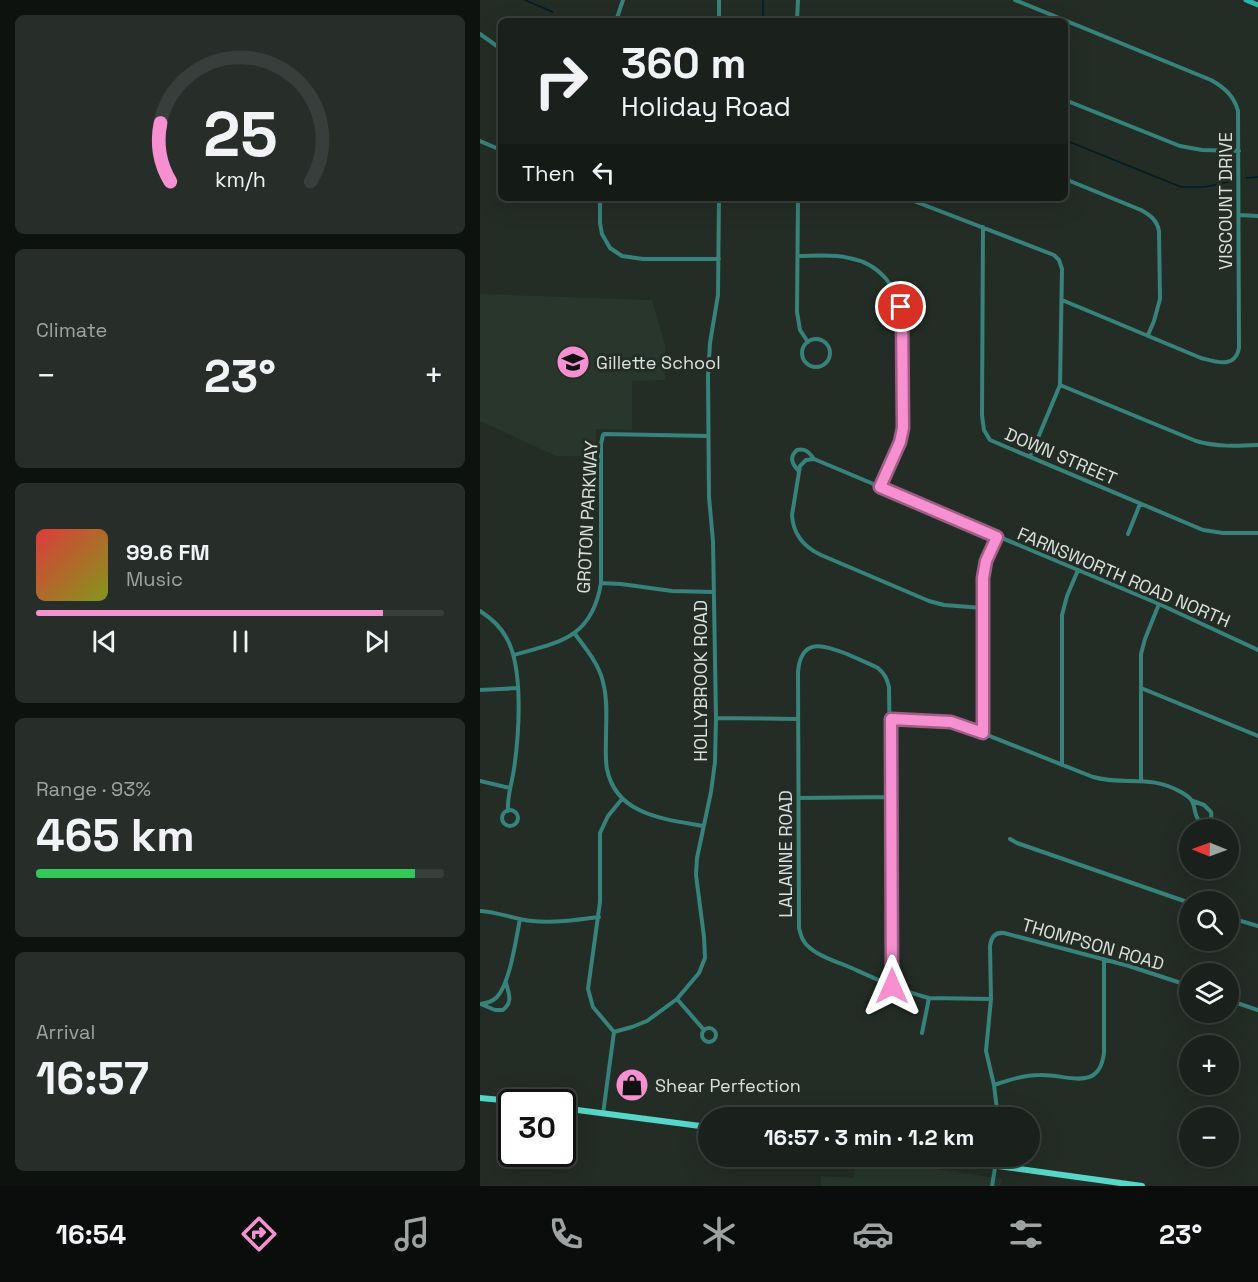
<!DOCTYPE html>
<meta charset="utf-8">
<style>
:root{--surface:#1a211c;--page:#272e29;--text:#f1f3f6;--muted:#9fa3a3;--line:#383e3b;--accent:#f690d0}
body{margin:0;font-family:"Space Grotesk",sans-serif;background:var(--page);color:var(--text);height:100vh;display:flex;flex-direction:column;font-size:22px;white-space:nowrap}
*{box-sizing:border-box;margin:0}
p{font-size:20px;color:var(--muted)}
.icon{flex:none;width:33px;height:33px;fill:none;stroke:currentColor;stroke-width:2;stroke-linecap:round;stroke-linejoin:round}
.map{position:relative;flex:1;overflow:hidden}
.drawer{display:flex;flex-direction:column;gap:15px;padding:15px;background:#0e120f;width:480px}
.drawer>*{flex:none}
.hud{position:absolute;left:18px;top:18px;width:570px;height:183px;border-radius:9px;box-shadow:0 6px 24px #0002,0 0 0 2px var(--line);background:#1a211c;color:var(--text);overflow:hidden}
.needle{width:39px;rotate:271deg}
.controls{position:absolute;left:699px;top:819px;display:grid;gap:12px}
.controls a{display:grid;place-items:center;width:60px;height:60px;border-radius:50%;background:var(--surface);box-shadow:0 6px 24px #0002,0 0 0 2px var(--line);font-size:30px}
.speed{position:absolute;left:18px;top:1089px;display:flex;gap:12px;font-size:30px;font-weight:700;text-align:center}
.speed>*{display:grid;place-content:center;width:78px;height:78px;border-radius:50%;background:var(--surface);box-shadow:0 6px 24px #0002,0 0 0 2px var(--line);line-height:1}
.speed .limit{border:3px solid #111;border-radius:9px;background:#fff;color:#111}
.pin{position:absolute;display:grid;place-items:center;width:51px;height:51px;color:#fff;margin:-26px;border:3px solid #fff;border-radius:50%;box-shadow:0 2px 6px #0007}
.me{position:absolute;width:66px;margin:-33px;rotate:0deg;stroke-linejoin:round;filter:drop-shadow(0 0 4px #0008)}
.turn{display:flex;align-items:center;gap:21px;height:126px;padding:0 24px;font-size:27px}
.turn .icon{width:78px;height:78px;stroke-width:2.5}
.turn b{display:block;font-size:42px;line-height:51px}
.then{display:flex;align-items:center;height:57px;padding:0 24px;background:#0003;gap:12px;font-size:22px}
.big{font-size:45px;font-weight:700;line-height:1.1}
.drawer .widget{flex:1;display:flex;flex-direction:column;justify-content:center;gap:9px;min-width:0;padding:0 21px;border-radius:9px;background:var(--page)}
.drawer .dial{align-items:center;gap:0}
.dial svg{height:156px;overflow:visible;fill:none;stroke:var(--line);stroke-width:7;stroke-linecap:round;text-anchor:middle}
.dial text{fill:var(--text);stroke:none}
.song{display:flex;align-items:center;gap:18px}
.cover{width:72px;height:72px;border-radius:9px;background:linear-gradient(135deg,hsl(0 70% 55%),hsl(70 70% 35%))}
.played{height:6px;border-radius:3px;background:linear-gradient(90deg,var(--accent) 85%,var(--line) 85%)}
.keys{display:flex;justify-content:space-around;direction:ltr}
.heat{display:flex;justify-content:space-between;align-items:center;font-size:33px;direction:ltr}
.charge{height:9px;border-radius:4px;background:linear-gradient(90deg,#34c759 93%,var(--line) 0)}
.trip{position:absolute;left:218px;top:1107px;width:342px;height:60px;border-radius:30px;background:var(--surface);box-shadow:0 6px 24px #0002,0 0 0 2px var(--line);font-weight:700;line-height:60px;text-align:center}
.tabs{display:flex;height:96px;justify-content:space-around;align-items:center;background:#0a0d0b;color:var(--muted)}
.tabs .icon{width:42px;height:42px}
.tabs .current{color:var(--accent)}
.tabs b{font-size:27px;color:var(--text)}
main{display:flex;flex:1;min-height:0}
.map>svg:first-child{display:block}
</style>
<main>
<section class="drawer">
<div class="widget dial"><svg viewBox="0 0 100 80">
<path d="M14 69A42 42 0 1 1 86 69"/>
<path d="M14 69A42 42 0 0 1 9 39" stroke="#f690d0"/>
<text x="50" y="56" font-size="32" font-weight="700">25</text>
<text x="50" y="72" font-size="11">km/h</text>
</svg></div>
<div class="widget"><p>Climate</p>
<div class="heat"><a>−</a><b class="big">23°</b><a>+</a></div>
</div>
<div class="widget">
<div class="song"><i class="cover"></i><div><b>99.6 FM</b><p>Music</p></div></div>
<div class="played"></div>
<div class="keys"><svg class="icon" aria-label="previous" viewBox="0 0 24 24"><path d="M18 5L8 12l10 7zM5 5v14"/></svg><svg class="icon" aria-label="pause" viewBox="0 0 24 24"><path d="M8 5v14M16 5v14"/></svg><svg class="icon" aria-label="next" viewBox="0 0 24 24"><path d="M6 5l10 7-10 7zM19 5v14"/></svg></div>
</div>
<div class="widget"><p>Range · 93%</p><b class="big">465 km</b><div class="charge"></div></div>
<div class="widget"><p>Arrival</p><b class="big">16:57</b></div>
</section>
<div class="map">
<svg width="778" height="1186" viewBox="0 0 778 1186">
<rect width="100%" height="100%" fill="#232c25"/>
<path fill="#28362b" d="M0 294 172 300 185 345V380L152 381V430L116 429V457L76 456 0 421Z
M376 1157 522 1179 520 1186H341V1176L374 1178Z"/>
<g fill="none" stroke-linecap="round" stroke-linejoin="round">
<path stroke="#001d27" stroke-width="1.5" d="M45 0 73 12
M283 0V21
M585 140 701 187H725L752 181
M766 178 778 177"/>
<path stroke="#37827b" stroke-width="4" d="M535 0 731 80C745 88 754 96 758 111L759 348C755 369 736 362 721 358L582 300
M317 20 379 21
M317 20 318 0
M136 21 143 0
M239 21V0
M0 34 21 49
M585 100 700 146 722 150 759 151
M0 141 21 150
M585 179 661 210C670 215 677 220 679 231L680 299 674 321 668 335
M120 198V223L122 234 130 248 142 256 163 259H239
M318 198 317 312 320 330 328 342
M426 198 574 255 579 260 582 269 580 385 550 457
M759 215 778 216
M503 227 502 415 504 430 510 440 723 530 743 533H778
M318 256C335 256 353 254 369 258 398 263 418 286 422 315L423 428 420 442 400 487
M322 353a14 14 0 1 1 28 0a14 14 0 1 1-28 0Z
M580 385 716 441C736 447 757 446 778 445
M334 459 679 604 778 650
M334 459 326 460 320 466 312 515C313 534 324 547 341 555L449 601 464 605 503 608
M318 470C312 464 309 457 317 450 325 448 329 452 334 459
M648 534 660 504
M121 583 141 584 192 591 234 592
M0 611C11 618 20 626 26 637 44 667 39 735 34 769 32 783 27 796 28 811
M95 634C106 649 119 664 123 682 128 700 126 719 126 737 126 747 125 759 127 769 136 815 184 819 223 826
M34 655C80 642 112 638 121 583V444L123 435 124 434 228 436
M661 688 778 736
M0 690 38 688
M236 718 318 719
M411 719 461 720 482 725 613 777C645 786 670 774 701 792 704 794 710 797 712 801 715 806 714 813 718 819 725 827 733 821 731 812L724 805 713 801
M503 733V578L506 562 517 537
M582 765V615L587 596 598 570
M661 780V654L665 639 679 604
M0 781 30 788
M319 798 410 797
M22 818a8 8 0 1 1 16 0a8 8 0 1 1-16 0Z
M530 839 537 843 710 903
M0 911C18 912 34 919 52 921 74 923 96 920 119 917
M748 917 778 926
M413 986 409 687C407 679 405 674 398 668 388 663 378 659 367 654 343 645 321 637 318 672L319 928C321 936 323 943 330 948 340 957 355 961 367 966 394 978 421 991 449 998L511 999
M197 999 224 1030
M748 1000 778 1010
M0 1004C7 1003 12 1002 17 997 30 983 36 939 40 919
M3 1005 15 1010H23C33 1002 29 994 26 983
M222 1035a7 7 0 1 1 14 0a7 7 0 1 1-14 0Z
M134 1032 152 1027 167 1021 197 999 219 973 225 958 224 937 216 875 217 858 231 792 235 762 236 718 233 541 229 497 228 376 230 343 238 295 239 198
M134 1032 113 1007 108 989 120 902V833L128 816 142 799
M442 1033 449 998
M514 1085C529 1080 544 1075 560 1075 587 1074 619 1093 624 1053V959
M123 1114 134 1032
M518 1118 514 1085 506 1051 511 999 510 946C511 937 515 932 524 933L649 966 710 986
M512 1186 517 1156"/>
<path stroke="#2bb4a9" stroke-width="5" d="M766 0 778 5"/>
<path stroke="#57d6ca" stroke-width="6" d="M0 1098 42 1102
M82 1108 228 1127
M446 1156 662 1186"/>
</g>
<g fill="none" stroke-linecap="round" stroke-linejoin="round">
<g stroke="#a05e87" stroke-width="15">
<path id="route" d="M412 986 411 719 471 722 503 733V578L506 561 517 537 400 487 420 442 423 428 422 315 421 307"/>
</g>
<use href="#route" stroke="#f690d0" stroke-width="10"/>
</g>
<defs>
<g id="school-disc" transform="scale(1.725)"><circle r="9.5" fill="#f690d0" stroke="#232c25"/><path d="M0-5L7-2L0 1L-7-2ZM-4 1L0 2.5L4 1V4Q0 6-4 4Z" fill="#111"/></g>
<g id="shop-disc" transform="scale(1.725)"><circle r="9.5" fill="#f690d0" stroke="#232c25"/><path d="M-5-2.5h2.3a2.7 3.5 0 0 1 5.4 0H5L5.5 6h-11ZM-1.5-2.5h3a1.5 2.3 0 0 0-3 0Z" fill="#111"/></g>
</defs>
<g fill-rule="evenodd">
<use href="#school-disc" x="93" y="362"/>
<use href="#shop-disc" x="152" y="1085"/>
</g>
<g text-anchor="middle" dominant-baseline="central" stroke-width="6" stroke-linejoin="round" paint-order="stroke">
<g font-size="18" fill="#dce1dd" stroke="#232c25">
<text transform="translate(745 201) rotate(-90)">VISCOUNT DRIVE</text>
<text transform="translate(581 456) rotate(23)">DOWN STREET</text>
<text transform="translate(107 517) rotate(-87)">GROTON PARKWAY</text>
<text transform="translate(644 577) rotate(23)">FARNSWORTH ROAD NORTH</text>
<text transform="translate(220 681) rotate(-90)">HOLLYBROOK ROAD</text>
<text transform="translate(305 854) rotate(-90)">LALANNE ROAD</text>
<text transform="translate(613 944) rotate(16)">THOMPSON ROAD</text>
</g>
<g font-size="18" fill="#dce1dd" stroke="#232c25" text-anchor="start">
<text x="116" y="362">Gillette School</text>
<text x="175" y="1085">Shear Perfection</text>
</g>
</g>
</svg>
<div class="controls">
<a><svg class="needle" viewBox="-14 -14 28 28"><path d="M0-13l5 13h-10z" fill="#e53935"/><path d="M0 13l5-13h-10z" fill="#9fa3a3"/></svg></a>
<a><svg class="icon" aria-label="search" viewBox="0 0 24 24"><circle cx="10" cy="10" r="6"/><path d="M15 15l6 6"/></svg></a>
<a><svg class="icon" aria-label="layers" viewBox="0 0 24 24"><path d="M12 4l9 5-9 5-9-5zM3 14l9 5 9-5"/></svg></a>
<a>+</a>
<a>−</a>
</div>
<div class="speed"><div class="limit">30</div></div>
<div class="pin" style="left:421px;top:307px;background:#d93025"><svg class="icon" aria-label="arrive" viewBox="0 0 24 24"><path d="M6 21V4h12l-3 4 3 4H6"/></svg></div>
<svg class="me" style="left:412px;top:986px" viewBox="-20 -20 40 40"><path d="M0-17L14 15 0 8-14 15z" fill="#f690d0" stroke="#fff" stroke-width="4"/></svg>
<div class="trip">16:57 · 3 min · 1.2 km</div>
<div class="hud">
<div class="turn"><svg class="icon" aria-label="right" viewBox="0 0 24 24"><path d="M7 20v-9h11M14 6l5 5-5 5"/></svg><div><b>360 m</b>Holiday Road</div></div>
<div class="then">Then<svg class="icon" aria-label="left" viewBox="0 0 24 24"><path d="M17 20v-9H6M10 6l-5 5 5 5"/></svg></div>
</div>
</div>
</main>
<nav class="tabs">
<b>16:54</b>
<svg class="icon current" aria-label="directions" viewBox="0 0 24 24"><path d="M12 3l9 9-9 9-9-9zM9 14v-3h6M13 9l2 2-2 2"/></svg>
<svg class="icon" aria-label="music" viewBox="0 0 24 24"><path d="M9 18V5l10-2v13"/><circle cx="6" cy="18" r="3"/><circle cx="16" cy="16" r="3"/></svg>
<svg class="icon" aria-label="phone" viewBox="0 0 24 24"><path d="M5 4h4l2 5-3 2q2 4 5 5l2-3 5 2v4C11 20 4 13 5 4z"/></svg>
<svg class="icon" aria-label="climate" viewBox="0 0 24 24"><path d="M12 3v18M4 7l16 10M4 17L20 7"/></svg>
<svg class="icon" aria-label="car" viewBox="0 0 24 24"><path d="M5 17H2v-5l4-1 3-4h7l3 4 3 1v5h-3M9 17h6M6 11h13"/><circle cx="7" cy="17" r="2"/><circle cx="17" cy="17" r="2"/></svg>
<svg class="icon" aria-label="filters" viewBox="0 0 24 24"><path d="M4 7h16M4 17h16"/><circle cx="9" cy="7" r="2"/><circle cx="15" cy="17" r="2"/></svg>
<b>23°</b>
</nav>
